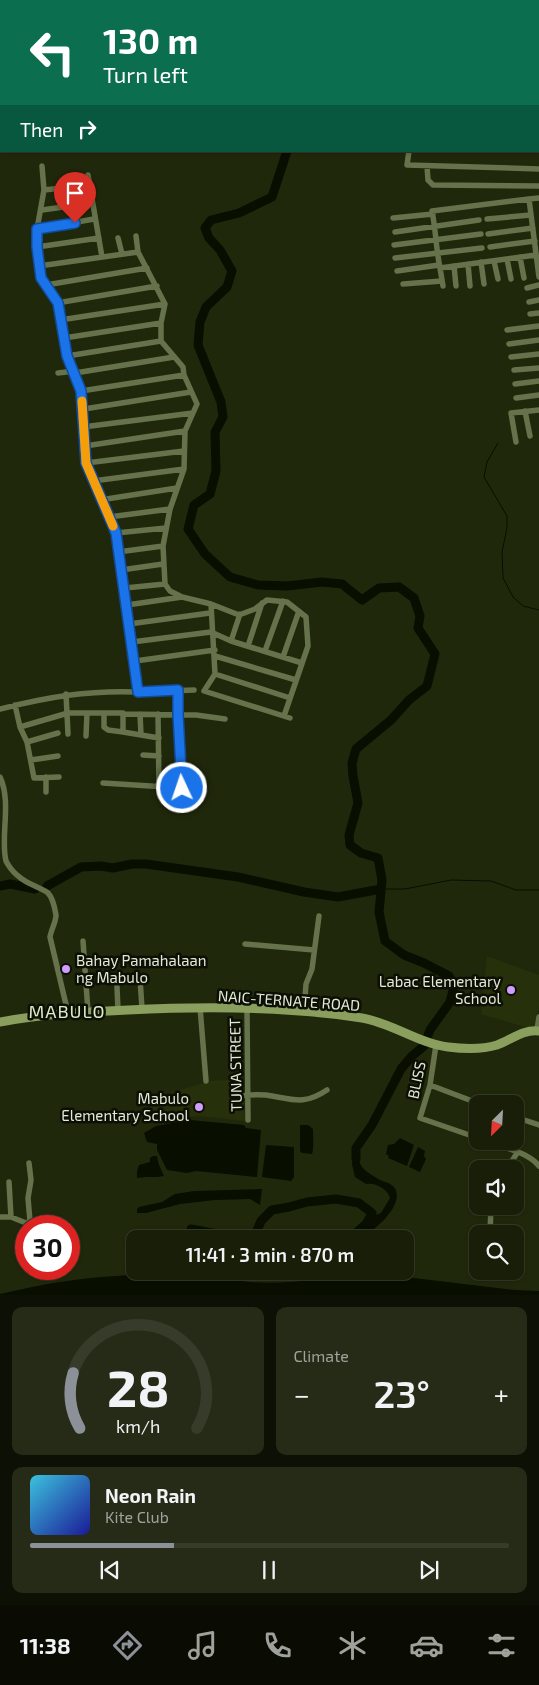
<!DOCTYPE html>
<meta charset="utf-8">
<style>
:root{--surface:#181e08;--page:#252b16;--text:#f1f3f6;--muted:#9fa29c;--line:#363c29;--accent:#8c9099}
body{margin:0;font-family:"Exo 2",sans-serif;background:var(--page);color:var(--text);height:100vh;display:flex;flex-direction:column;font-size:19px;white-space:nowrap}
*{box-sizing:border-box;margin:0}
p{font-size:16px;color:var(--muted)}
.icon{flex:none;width:28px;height:28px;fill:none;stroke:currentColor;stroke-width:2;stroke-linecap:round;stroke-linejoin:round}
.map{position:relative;height:1295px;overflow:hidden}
.sheet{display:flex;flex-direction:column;gap:12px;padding:12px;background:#0d1004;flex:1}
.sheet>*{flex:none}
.top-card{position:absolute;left:0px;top:0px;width:540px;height:152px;box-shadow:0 1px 4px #0004,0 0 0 1px var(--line);background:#0b6e4f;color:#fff;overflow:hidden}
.needle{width:32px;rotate:204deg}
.controls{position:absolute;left:469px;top:1095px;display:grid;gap:10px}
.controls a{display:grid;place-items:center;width:55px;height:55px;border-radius:10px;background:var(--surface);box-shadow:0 1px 4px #0004,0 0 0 1px var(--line);font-size:25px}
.speed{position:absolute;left:15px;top:1215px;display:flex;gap:10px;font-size:25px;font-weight:700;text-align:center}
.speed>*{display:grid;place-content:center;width:65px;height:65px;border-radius:50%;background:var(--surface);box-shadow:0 1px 4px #0004,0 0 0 1px var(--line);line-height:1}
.speed .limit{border:8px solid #d22;background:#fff;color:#111}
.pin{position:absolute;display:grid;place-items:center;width:42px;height:42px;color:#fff;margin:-51px -21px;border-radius:50% 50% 50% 0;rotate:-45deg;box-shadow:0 0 5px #0007}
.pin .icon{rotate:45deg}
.me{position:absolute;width:55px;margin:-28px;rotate:357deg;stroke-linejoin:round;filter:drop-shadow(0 0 4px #0008)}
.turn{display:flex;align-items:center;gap:18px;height:105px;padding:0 20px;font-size:22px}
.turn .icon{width:65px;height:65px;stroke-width:2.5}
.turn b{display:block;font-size:35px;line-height:42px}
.then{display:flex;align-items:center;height:48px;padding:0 20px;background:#0003;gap:10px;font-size:19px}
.big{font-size:38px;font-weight:600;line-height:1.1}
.sheet .widget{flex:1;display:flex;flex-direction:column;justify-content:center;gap:8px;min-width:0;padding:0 18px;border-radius:10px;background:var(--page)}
.sheet .dial{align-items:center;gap:0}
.dial svg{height:130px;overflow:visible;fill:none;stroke:var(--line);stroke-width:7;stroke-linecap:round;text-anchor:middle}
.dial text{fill:var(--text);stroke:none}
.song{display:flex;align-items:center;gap:15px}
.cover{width:60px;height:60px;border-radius:8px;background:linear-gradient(135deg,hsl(190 70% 55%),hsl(240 70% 35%))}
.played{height:5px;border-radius:2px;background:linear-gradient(90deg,var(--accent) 30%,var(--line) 30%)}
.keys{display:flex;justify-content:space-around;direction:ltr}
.heat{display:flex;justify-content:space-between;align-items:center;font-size:28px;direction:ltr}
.sheet .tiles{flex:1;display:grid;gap:12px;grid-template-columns:1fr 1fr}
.widget:last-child{grid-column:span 2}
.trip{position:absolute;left:126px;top:1230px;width:288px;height:50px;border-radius:10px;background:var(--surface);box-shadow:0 1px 4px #0004,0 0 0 1px var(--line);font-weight:600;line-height:50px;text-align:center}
.tabs{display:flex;height:80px;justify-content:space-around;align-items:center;background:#0a0c03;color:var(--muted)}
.tabs .icon{width:35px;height:35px}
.tabs .on{color:var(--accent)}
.tabs b{font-size:22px;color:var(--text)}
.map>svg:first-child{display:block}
</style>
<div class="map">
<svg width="539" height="1295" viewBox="0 0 539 1295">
<rect width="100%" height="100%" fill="#20280b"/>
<path fill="#26300b" d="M487 956 539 975V1006L535 1028 525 1027 481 1014Z
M244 1079 245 1121 200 1116 155 1120 151 1099 210 1081Z"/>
<path fill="#080e00" d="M190 1120 244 1125 246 1128 261 1130 257 1177 196 1171 187 1173 167 1170 157 1150V1144L147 1142 144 1133 156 1126Z
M300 1125H308L313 1129C313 1136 314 1148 312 1154L302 1153 300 1151Z
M400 1138 414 1145 407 1166 388 1158 389 1156 386 1154 388 1145 394 1144Z
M266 1145 294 1147V1177L291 1181 262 1177Z
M418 1147 425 1151 424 1156 426 1159 420 1172 409 1167Z
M356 1148C360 1169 362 1169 380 1180 385 1182 390 1183 394 1187 407 1204 372 1234 358 1239 354 1240 347 1239 342 1239L365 1219 381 1213 390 1198C388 1189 375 1182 366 1184L355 1177 352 1164Z
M153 1156H157L159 1165 164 1176C155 1178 146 1176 137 1178V1171L139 1165 150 1162V1158Z
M262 1189 260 1205 250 1199 215 1200 180 1204 146 1213H137V1209L139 1207 162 1202 175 1194 194 1191Z
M315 1271H321L329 1278 397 1276 515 1290 539 1291V1295H0V1294C54 1281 111 1273 166 1275 193 1275 221 1279 249 1282 272 1284 297 1282 321 1279Z"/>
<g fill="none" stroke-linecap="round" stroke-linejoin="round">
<path stroke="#080e00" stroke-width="1" d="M498 443 487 462 484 477 507 516V528L502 552 503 578 513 597 523 606 539 610
M381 889H405L451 880 491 881 516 890H539"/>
<path stroke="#080e00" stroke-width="9" d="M179 0 180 1
M287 151 272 197 239 213 211 220 205 228 209 238 220 250 232 271 227 287 206 307 200 322 198 345 221 402 223 417 215 432 216 471 210 494 194 505 188 529 205 554 230 577 258 585 287 586 322 582 342 584 362 600 379 588 399 587 414 598 420 616 418 628 435 654 427 686 409 700 391 720 356 749 352 763 353 776 358 803 349 835 350 845 361 853 378 858 382 880 379 912 385 941 404 955 424 963 449 976 454 987 450 1002 430 1030 424 1046 412 1056 401 1069 372 1125 356 1148V1159
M0 886 10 884 35 889
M47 886 81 867 101 866 113 868 132 864H146L238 877 304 892 338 897 381 889
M191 1229 243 1239
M248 1239 254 1238 261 1221 272 1210 289 1207 307 1202 336 1199 359 1203 372 1213 364 1228"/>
<path stroke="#65724b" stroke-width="5.5" d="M428 0 461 1
M419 1V0
M409 151 407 165 539 169
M427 166 428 180 433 185 539 186
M88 175 102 257
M44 190 89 185
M529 199 539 198
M42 210 92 203
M393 218 433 214
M487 219 531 215
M37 229 94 219
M395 232 479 220
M488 234 533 228
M136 236 138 252 165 304 161 323V341L183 367 184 375 197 404 185 431 184 469 170 509 163 546 165 584 170 591 182 597
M118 238 122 254
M394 245 481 234
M37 247 99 238
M490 247 535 241
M536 255 440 268C436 249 436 231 432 211L529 199 539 277
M520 257 524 278
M395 258 482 248
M507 259 511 279
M494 261 498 279
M481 262 484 284
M468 264 470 286
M39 266 138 252
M454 266 456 286
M440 268 443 286
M397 271 439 265
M403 284 442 281
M46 285 147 268
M527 288 539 285
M529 302 539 300
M57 303 157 286
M530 314 539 313
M60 320 165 304
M507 330 539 326
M64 338 161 323
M509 344 539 340
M67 356 161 341
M511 357 539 354
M514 370 539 368
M58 373 74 371
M75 373 174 357
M515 384 539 381
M81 391 184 375
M516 398 539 395
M84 409 191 392
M525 411 530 436
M83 427 193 413
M516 442 511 413 539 410
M85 446 185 431
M86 463 184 451
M93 481 184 469
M100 500 177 488
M109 517 170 509
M116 533 166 528
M118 552 163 546
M121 570 163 564
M125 588 165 584
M211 604 215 674 204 691 290 718
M127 605 182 597 211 604 239 615 255 609 267 600 287 602 306 617 308 646 284 716
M240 614 231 641 302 663
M129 624 210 613
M132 642 211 632 231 641
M248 646 262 603
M265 651 283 601
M215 656 296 680
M283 657 299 611
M135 661 215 650
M215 674 290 698
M138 692 194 690
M66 694 68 734
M15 705 20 727 27 742 34 778 59 777
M0 709C48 697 88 690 138 692L116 533 86 463 84 409 81 391 67 356 57 303 41 277 37 247V229L44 190 42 166
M123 714 196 715 225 719
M140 714 141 735
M158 714 159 787
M20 727 68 713H123V732L108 730 104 727V713
M123 732 159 738
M86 736 87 713
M27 742 58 733
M143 755 159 756
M31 760 58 756
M0 777C12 802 0 837 6 861 12 873 23 881 35 886 39 888 45 890 48 893 53 898 55 909 56 915 56 922 51 930 50 937L68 1013
M46 777V792
M103 783 182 788 178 714V690
M83 941 88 1012
M245 944 314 950
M140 978 142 1009
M117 987 118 1010
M200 1007 206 1081
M247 1009 248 1120
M304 1011 306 984 312 969 319 916
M537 1030 539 1017
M436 1045 430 1085 420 1118 478 1138
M430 1085 480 1104
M235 1096C245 1095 256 1094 266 1095 293 1099 303 1106 327 1090
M515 1117 539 1125
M485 1141C502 1147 528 1152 539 1166
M507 1169 517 1153
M0 1217H11L9 1182
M11 1217 26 1223 30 1221 28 1198 31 1180 29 1163
M490 1234 491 1206"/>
<path stroke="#8a9f5e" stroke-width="9" d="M0 1022C42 1014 85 1012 128 1010 206 1006 285 1006 362 1018 392 1023 418 1043 448 1047 464 1049 481 1050 497 1045 511 1040 523 1029 539 1031"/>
</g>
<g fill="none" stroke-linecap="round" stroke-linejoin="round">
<g stroke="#114b97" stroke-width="12">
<path id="route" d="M75 223 37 229V247L41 278 58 303 67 356 81 391 86 463 116 533 138 692 178 690V714L182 788"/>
</g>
<use href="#route" stroke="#1a73e8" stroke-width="9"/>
<path stroke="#f59e0b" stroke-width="9" d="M82 401 86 463 113 526"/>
</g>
<g fill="#d09dff" stroke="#0b0f04" stroke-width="2">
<circle cx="66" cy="969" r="5"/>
<circle cx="511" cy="990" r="5"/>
<circle cx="199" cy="1107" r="5"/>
</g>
<g text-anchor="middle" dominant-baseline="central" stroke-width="5" stroke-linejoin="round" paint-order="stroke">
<g font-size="15" fill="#e2e9d7" stroke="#0b0f04" text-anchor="end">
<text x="76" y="960" text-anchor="start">Bahay Pamahalaan<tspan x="76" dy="17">ng Mabulo</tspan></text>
<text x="501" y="981">Labac Elementary<tspan x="501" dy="17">School</tspan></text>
<text x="189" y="1098">Mabulo<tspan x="189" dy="17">Elementary School</tspan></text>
</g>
<g font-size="15" fill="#e2e9d7" stroke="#0b0f04">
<text transform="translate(289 1000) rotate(4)">NAIC-TERNATE ROAD</text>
<text transform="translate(235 1065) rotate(-91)">TUNA STREET</text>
<text transform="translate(416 1080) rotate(-78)">BLISS</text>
</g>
<g font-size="18" letter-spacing="1" fill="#ddeac6" stroke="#0b0f04">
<text x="67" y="1011">MABULO</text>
</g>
</g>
</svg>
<div class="controls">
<a><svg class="needle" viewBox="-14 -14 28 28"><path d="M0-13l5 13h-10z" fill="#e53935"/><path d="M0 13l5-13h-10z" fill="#9fa29c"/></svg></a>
<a><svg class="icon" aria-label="sound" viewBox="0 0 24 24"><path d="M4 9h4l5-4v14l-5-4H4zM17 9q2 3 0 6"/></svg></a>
<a><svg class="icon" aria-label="search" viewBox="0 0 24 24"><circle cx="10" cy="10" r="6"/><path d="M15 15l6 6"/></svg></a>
</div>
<div class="speed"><div class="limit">30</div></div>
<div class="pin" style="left:75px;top:223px;background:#d93025"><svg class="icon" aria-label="arrive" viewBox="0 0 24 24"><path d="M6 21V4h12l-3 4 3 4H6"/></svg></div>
<svg class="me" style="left:182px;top:788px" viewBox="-20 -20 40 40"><circle r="17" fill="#1a73e8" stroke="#fff" stroke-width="3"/><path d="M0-11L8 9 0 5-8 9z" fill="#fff"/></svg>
<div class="trip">11:41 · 3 min · 870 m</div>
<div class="top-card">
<div class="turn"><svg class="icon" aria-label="left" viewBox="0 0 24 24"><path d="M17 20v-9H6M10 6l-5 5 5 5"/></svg><div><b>130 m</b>Turn left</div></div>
<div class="then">Then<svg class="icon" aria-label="right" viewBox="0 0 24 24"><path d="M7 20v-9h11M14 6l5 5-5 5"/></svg></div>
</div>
</div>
<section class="sheet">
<div class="tiles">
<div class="widget dial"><svg viewBox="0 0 100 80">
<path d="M14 69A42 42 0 1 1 86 69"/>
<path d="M14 69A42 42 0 0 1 10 35" stroke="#8c9099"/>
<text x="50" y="56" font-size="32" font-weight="700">28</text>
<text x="50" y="72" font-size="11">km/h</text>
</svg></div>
<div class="widget"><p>Climate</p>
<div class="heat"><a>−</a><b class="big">23°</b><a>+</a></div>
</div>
<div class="widget">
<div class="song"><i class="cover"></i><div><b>Neon Rain</b><p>Kite Club</p></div></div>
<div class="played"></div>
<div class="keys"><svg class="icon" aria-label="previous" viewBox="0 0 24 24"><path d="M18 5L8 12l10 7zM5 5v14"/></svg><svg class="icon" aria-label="pause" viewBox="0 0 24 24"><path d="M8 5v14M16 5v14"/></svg><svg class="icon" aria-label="next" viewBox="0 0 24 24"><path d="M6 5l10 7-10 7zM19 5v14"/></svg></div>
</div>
</div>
</section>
<nav class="tabs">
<b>11:38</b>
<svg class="icon on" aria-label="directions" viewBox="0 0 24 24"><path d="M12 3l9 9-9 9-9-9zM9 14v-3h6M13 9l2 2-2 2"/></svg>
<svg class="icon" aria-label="music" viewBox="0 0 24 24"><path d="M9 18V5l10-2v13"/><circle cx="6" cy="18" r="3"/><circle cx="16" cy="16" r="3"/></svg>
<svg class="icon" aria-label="phone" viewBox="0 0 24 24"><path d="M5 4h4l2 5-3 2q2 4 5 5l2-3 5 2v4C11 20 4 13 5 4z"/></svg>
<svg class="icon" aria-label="climate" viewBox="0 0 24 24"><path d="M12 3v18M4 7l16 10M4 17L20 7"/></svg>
<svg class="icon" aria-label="car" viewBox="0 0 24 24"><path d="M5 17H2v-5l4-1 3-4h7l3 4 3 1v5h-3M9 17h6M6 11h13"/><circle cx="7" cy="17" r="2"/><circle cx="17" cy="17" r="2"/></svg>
<svg class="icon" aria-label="filters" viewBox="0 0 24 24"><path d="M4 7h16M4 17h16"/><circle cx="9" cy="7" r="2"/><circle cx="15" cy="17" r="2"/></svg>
</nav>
